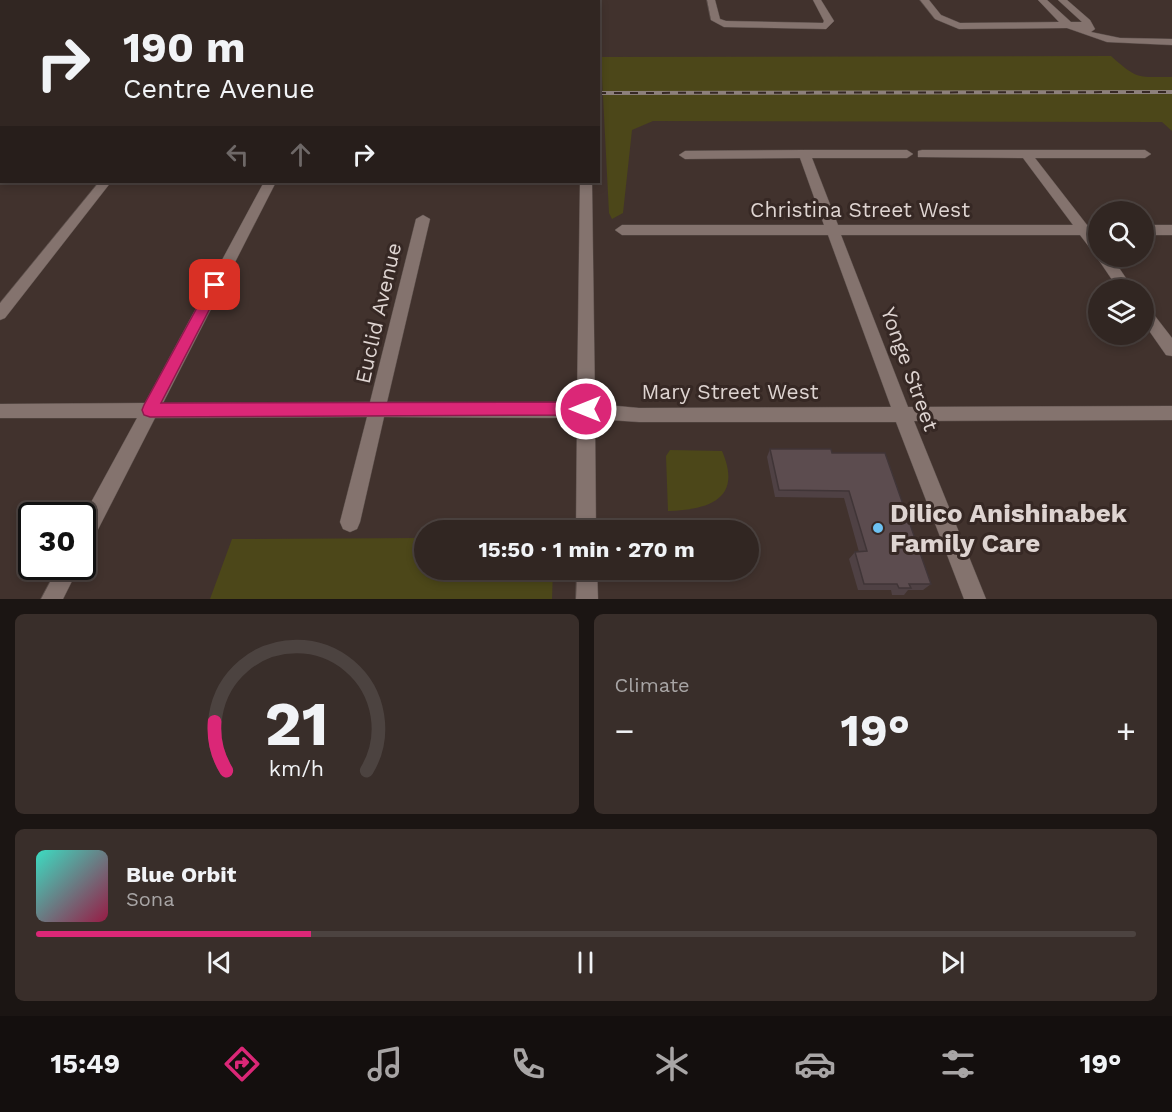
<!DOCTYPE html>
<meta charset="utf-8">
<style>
:root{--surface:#312622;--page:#392e2a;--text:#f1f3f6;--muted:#a8a5a5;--line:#4c4340;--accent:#db2777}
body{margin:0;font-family:"Work Sans",sans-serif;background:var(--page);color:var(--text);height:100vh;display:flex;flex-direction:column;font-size:22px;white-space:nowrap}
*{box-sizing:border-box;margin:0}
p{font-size:20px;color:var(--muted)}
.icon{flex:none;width:33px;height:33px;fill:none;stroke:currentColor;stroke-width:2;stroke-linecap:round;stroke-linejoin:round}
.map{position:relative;height:599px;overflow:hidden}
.details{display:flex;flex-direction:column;gap:15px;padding:15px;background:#1b1513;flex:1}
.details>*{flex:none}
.top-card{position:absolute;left:0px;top:0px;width:600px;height:183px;box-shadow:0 3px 9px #0003,0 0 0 2px var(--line);background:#312622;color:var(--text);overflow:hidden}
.fabs{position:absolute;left:1088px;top:201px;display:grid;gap:12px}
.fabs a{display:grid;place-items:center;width:66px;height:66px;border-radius:50%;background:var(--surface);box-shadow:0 3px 9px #0003,0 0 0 2px var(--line);font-size:30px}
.speed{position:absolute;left:18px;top:502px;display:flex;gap:12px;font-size:30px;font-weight:700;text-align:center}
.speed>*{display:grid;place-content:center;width:78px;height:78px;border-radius:50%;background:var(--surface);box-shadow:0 3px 9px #0003,0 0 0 2px var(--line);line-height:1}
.speed .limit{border:3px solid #111;border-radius:9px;background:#fff;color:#111}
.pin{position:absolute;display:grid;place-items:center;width:51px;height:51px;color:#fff;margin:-26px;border-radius:12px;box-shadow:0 3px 9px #0006}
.me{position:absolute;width:66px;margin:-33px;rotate:270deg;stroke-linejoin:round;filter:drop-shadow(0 0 4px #0008)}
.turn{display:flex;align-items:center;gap:21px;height:126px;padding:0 24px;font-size:27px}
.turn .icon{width:78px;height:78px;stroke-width:2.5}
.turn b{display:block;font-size:42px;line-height:51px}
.lanes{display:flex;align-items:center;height:57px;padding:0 24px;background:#0003;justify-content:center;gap:30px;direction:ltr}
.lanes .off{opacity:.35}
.big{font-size:45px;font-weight:700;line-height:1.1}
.details .card{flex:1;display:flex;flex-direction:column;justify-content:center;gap:9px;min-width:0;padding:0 21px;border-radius:9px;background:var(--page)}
.details .dial{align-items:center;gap:0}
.dial svg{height:156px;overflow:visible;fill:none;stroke:var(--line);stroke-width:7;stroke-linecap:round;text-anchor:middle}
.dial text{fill:var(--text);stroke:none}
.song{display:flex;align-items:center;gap:18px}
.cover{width:72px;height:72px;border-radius:9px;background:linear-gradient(135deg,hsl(170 70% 55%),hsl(340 70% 35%))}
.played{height:6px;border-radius:3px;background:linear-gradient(90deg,var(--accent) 25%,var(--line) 25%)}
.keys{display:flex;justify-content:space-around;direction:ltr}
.heat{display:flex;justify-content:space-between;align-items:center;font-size:33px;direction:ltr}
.details .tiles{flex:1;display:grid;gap:15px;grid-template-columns:1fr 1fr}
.card:last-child{grid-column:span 2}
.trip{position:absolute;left:414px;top:520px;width:345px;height:60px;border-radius:30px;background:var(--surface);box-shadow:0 3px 9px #0003,0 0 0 2px var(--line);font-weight:700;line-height:60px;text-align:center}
.tabs{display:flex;height:96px;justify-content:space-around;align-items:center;background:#140f0e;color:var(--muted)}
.tabs .icon{width:42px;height:42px}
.tabs .on{color:var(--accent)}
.tabs b{font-size:27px;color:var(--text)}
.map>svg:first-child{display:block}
</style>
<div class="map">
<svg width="1172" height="599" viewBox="0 0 1172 599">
<rect width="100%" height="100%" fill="#41322d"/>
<path fill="#4c4719" d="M1111 56C1138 80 1137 77 1172 77V131L1162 122 653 121 632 130 623 213 612 219 609 213 601 57Z
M670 450 722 451C743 499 709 510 668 511L666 456Z
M424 538V570H553L552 599H210L232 539Z"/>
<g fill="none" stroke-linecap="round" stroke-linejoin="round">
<g stroke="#5a4e4a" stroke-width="1">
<path id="minor" d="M128 0H136L127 2Z
M592 0H600V2L598 4V2Z
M707 0H715L720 19 726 21 823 23 824 21 813 0H821L834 21 826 29 724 27 711 20Z
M920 0H929L941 15 960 23 1059 22 1038 0H1047L1071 22H1082L1058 0H1067L1090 20 1095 29 1091 32 1120 38 1172 39V45L1107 42 1067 28 959 29 935 19Z
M0 39H2V45H0Z
M804 150H907L913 154 907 158H812L838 225H1073L1023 158 918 157V151L922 150H1145L1151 154 1145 158H1035L1087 225H1098V235H1094L1098 239V256H1111L1134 290H1119L1098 259 1097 254 1093 252 1080 235H841L908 407 1172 406V420L914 421 986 599H964L896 422H639L595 419 596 531H576L577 418 384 417 360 522 357 529 350 532 343 529 340 522 367 417 155 418 89 547 82 550V519L137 418H0V404L145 403 264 182H276L163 403 370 402 416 219 423 215 430 219 387 402 577 403 580 182H592L595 404 639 408 891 407 828 235H622L615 230 622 225H824L800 158 685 159 679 155 685 151Z
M99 182H111L5 318 0 320V303Z
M1143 225H1172V235H1143Z
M1143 305 1148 307 1172 338V356L1166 355 1143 322Z
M58 567H79L63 599H41Z
M577 570H597L598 599H576Z"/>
</g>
<use href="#minor" fill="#84736e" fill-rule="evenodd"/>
<g stroke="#8d807c" stroke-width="4">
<path id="rail" d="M598 93 1172 92"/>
</g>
<use href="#rail" stroke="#362824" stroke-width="2" stroke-dasharray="8" stroke-linecap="butt"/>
</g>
<path fill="#4f4144" d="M770 449 832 453 931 584 923 590H908L904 595H892L891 590H858L849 559 855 552H859L844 498 775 497 767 457Z"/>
<path fill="#403537" d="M538 0H563V1L537 2Z"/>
<path fill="#5c4c4f" stroke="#403537" stroke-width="1.5" d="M424 0H538L537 2H511L512 1 507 2H425Z
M770 449H831L832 453H885L931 584H909L911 588H899L897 584H864L855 552 867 551 849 491 779 490Z"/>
<path fill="#db2777" stroke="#8e194d" stroke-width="1.5" d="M215 281 222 285 161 403 586 402 592 404 594 409 592 413 586 415 150 417 144 415 142 410 144 405 211 282Z"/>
<circle fill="#6dc2f3" stroke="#362824" stroke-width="2" cx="878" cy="528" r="6"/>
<g text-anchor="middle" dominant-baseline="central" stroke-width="6" stroke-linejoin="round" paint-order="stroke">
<g font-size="21" fill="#ded4d1" stroke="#362824">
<text x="860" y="209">Christina Street West</text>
<text transform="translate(378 313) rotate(-77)">Euclid Avenue</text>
<text transform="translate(910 369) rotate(70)">Yonge Street</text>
<text x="730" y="391">Mary Street West</text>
</g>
<g font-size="26" font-weight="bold" fill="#ded4d1" stroke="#362824" text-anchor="start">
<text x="890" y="513">Dilico Anishinabek<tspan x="890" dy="30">Family Care</tspan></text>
</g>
</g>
</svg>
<div class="fabs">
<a><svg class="icon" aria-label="search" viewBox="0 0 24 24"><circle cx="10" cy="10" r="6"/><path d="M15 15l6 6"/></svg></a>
<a><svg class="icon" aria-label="layers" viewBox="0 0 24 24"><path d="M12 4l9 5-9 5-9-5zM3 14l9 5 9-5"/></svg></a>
</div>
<div class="speed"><div class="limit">30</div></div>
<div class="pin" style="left:215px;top:285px;background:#d93025"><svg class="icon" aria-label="arrive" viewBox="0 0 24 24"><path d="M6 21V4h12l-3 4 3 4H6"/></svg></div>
<svg class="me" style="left:586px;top:409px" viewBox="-20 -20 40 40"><circle r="17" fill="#db2777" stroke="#fff" stroke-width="3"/><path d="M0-11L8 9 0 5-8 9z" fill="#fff"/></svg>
<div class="trip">15:50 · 1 min · 270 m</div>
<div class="top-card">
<div class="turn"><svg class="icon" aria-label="right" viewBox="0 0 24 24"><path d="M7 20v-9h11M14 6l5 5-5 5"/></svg><div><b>190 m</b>Centre Avenue</div></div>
<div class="lanes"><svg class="icon off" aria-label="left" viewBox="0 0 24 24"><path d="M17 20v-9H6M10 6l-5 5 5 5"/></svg><svg class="icon off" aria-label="ahead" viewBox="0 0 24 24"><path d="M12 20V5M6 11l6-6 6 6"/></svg><svg class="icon" aria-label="right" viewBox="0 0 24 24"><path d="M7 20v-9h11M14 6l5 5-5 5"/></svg></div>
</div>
</div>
<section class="details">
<div class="tiles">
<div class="card dial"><svg viewBox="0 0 100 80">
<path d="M14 69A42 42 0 1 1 86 69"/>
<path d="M14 69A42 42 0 0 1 8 44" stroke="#db2777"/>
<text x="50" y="56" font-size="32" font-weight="700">21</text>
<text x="50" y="72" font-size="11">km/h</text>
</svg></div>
<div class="card"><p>Climate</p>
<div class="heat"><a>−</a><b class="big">19°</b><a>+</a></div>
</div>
<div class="card">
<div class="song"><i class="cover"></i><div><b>Blue Orbit</b><p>Sona</p></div></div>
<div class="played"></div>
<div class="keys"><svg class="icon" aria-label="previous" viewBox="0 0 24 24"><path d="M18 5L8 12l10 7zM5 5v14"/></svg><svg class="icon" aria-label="pause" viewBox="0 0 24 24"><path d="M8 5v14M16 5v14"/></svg><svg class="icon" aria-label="next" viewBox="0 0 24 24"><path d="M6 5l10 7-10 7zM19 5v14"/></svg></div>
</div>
</div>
</section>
<nav class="tabs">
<b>15:49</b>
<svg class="icon on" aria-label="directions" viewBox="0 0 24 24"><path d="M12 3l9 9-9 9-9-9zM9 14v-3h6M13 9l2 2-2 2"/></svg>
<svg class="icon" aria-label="music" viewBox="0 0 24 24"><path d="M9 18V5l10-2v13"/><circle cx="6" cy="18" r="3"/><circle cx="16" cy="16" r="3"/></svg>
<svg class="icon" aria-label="phone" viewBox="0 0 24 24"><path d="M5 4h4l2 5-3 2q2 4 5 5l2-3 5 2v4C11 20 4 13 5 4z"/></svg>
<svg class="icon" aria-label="climate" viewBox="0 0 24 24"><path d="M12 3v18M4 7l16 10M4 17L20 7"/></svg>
<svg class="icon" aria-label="car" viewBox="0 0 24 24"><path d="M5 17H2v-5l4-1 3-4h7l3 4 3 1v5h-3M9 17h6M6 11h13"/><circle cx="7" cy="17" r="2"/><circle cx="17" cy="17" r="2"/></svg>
<svg class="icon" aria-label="filters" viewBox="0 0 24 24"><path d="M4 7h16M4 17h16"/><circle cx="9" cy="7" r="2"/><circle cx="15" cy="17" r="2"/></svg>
<b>19°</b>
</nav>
